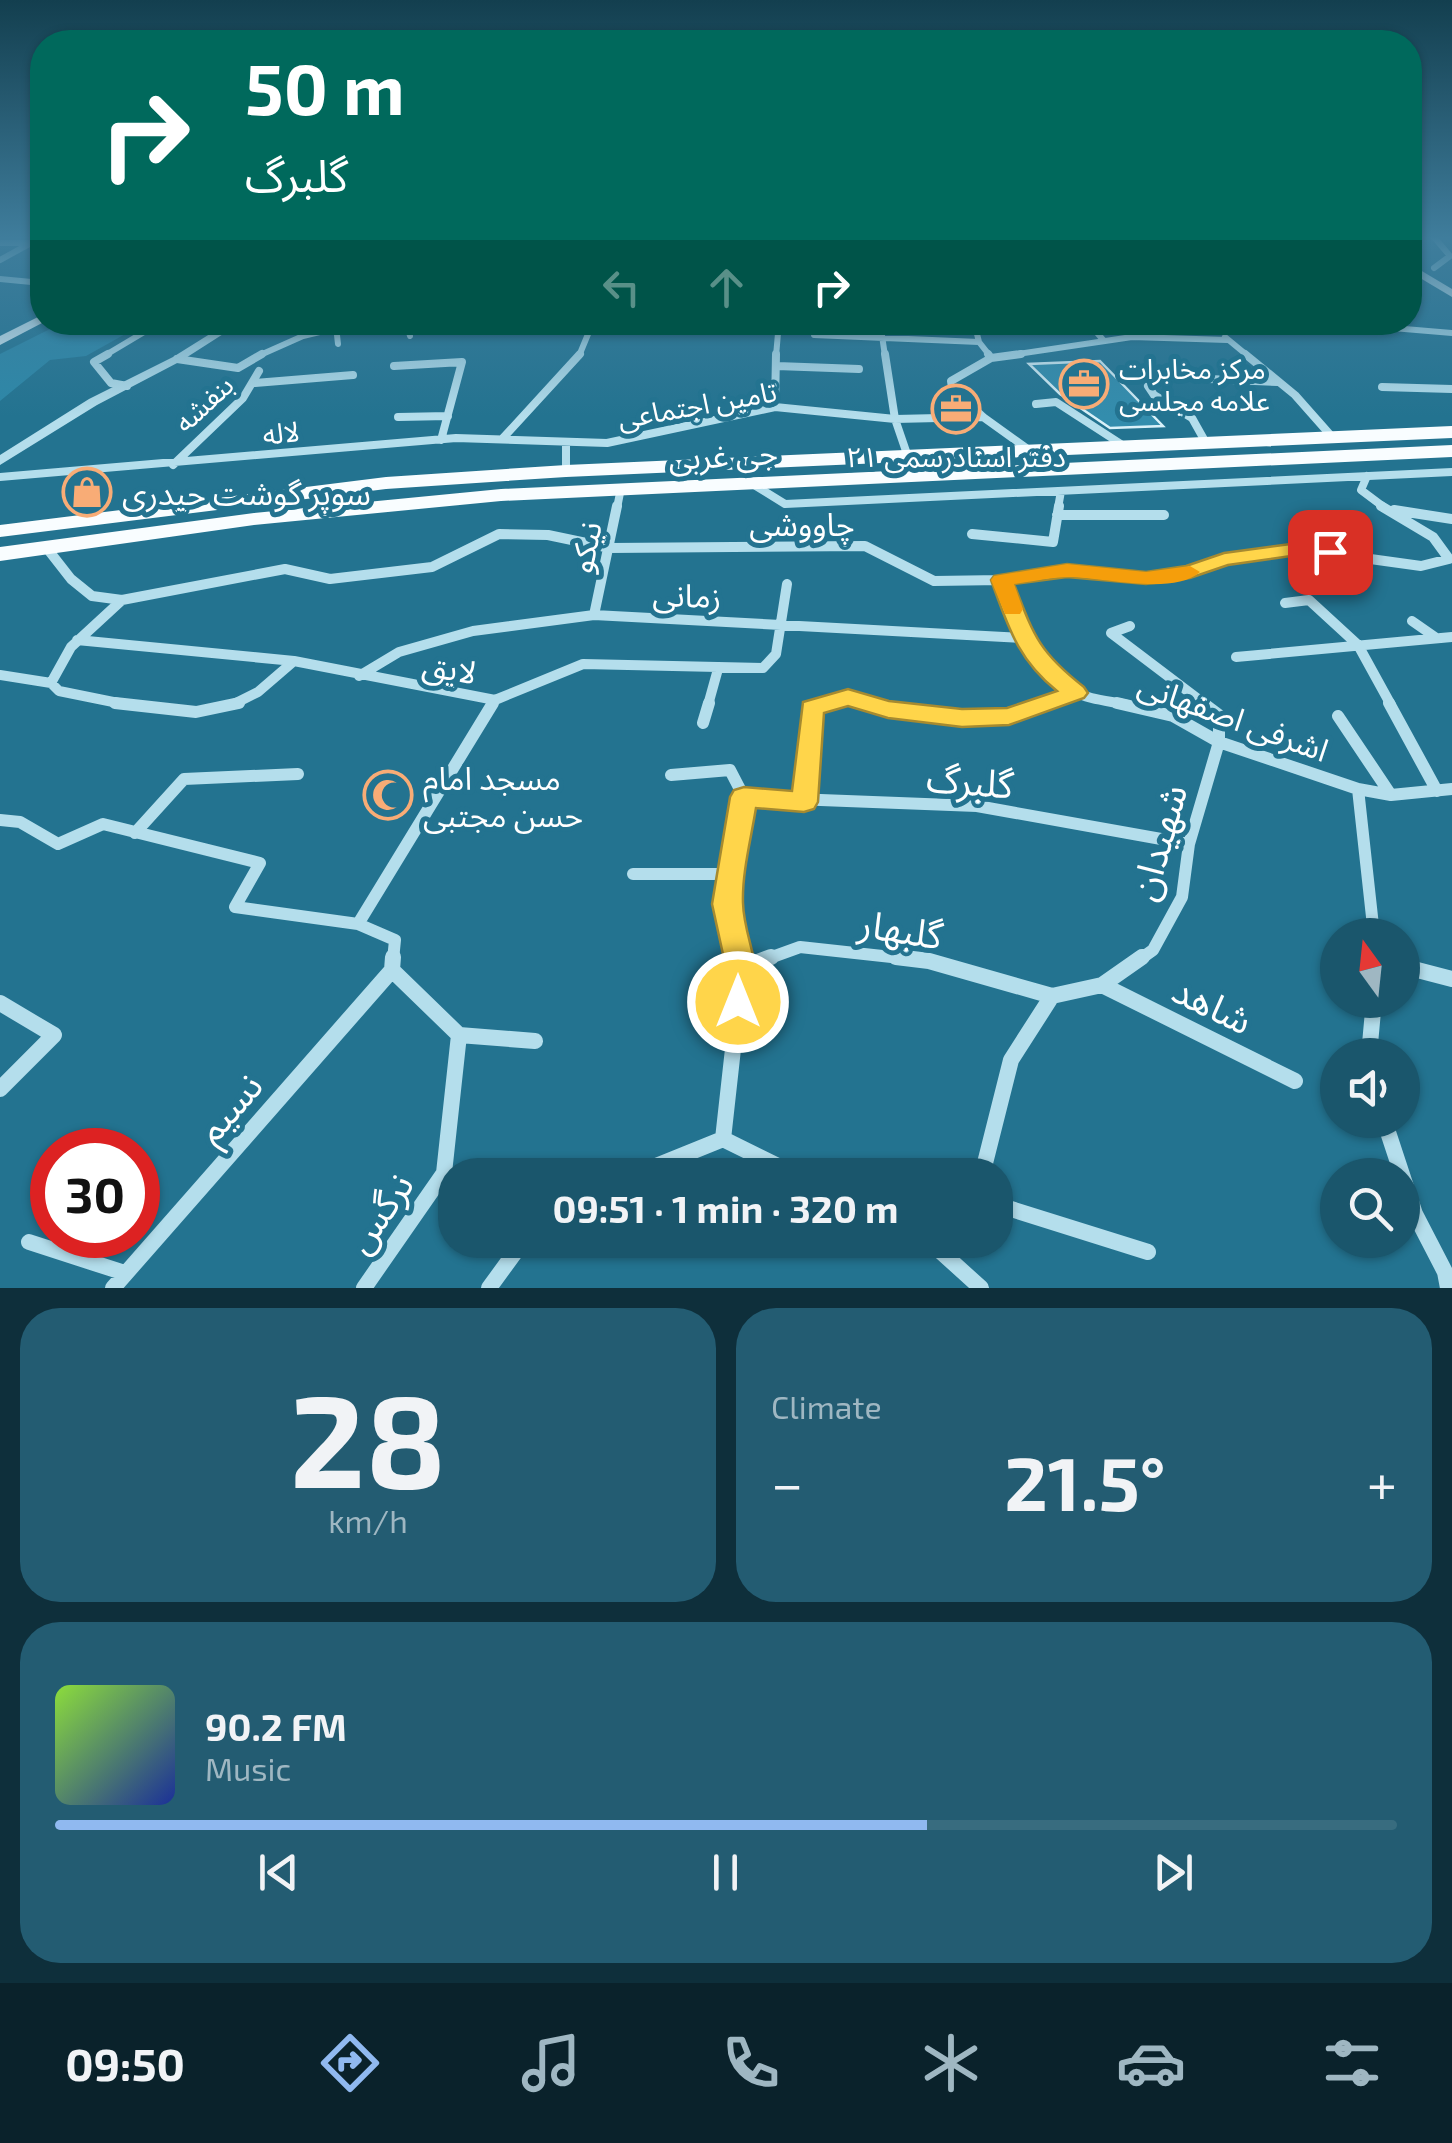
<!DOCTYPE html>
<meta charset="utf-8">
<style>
:root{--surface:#1a566c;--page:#235c72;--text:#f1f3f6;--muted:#9fb7c2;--line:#386c7f;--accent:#90b9f0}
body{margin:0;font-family:"Exo 2","Noto Sans Arabic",sans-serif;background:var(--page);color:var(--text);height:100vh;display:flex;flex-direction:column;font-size:38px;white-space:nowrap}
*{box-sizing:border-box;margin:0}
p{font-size:32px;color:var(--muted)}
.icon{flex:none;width:55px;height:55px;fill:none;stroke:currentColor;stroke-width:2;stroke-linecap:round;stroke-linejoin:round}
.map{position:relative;height:1288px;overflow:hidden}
.details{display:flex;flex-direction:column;gap:20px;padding:20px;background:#0e2f3b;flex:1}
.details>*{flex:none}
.banner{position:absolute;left:30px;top:30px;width:1392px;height:305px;border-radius:40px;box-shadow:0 2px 8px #0004;background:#00695c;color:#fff;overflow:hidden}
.needle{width:65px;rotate:345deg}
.fabs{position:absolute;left:1320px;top:918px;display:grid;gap:20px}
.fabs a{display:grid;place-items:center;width:100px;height:100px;border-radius:50%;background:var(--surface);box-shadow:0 2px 8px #0004;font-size:50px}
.speed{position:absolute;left:30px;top:1128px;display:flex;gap:20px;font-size:50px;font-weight:700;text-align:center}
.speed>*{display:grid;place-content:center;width:130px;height:130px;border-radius:50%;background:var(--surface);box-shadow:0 2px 8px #0004;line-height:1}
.speed .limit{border:15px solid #d22;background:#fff;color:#111}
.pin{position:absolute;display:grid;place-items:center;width:85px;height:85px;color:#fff;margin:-42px;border-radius:20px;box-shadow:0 5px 15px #0006}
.me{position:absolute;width:110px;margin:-55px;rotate:0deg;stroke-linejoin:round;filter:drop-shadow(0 0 8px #0008)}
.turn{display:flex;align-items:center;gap:35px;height:210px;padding:0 50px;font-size:45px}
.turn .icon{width:130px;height:130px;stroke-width:2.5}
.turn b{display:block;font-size:70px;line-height:85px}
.lanes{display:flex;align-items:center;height:95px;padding:0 50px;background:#0003;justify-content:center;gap:50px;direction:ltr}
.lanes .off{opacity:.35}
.big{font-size:75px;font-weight:700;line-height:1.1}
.details .tile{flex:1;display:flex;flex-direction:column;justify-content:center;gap:15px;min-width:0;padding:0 35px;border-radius:40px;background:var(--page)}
.details .dial{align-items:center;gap:0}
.dial b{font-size:130px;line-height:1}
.song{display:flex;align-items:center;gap:30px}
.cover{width:120px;height:120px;border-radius:15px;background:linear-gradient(135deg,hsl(90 70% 55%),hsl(230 70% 35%))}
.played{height:10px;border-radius:5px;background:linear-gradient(90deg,var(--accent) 65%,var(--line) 65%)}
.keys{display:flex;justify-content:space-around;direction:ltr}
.heat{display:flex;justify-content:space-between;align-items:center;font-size:55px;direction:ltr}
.details .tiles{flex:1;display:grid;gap:20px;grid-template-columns:1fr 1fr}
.tile:last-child{grid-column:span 2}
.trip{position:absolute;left:438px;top:1158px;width:575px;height:100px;border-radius:40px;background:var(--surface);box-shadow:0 2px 8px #0004;font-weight:700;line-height:100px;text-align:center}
.tab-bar{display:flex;height:160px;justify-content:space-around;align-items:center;background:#0a222b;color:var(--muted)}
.tab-bar .icon{width:70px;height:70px}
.tab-bar .current{color:var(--accent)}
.tab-bar b{font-size:45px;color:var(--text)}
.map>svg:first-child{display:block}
</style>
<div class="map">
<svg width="1452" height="1288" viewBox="0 0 1452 1288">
<rect width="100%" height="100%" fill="#237390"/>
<path fill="#2d88a8" d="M62 323H145L86 356 50 360 0 401V354Z"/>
<path fill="#338dad" stroke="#d9f1f9" stroke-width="2.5" d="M1100 361 1163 426 1110 428 1060 394 1029 364Z"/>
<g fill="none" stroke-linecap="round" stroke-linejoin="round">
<path stroke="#b4deec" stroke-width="6" d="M1434 237 1450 256 1434 268
M0 243H29
M0 260 42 237
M0 279 42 283
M178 322 219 332
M406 322 410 336
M492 322 494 328 591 322
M880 322 885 356
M974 322 979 342 990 356
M1088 322 1104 341
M1214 325 1276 330 1369 326 1452 333
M336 326 338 344
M749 329H776
M814 335 979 342
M1225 337 1248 356
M104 356 161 322
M258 356 303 336 361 322
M579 356 593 322
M776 356 779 322
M1004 356 1132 337 1228 340"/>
<path stroke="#b4deec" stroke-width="8" d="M108 354 94 362 111 383 127 386
M885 354 895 419 908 457
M988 354 991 358 951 381 952 388 983 417 1029 450
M1245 354 1295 395 1333 438
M991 358 1021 354
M177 359 238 368 262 354
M394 366 462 362 441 440
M777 366 859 369
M1209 379 1278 382
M255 383 353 375
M1148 386 1154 395 1192 418 1206 443
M1382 387 1452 389
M1036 404 1056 402 1124 446
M775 407 776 354
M398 417 448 416
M503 438 580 354
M566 443V471
M173 465 243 398 259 371
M1367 476 1361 490 1385 508
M0 477 456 438 607 443 775 407 895 419 983 417
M751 483 785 504 1452 472
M617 508 621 488
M1058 508 1061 491"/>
<path stroke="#b4deec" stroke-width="10" d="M1394 510 1452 519
M1057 515H1164
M972 534 1053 542 1059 506
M46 547 71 579 92 596 122 600 285 569 330 579 432 567 499 534 548 535 610 548 865 546 934 581 1001 580 1067 571 1146 578 1190 572 1224 559 1298 549 1421 566 1449 559 1433 537 1381 506
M1001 580C1018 623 1031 666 1074 691 1088 700 1111 701 1128 705
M122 600 71 647 51 683 59 691 128 705
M1285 603 1309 600 1358 645 1391 705
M594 615 617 506
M1412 621 1435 637
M1130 626 1111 633 1206 705
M77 640 294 661 495 700 583 664 763 668 776 654 787 584
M1236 657 1452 637
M0 675 51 683
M359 676 399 652 473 631 594 615 1024 638
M232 705 258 692 294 661
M492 705 495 700
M708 705 718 669
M821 705 848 697 876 705
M1040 705 1076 693"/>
<path stroke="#b4deec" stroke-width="12" d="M115 703 196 712 239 703
M867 703C928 721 988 723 1048 703
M1117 703 1173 716 1219 742 1358 789 1391 795 1452 789
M1389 703 1437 791
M1338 716 1391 795
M703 723 709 703
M671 775 730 770 744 797
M1358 789 1374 935
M744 797 977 806 1189 844
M805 802 812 708 829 703
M0 820 20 822 58 844 103 824 260 863 235 907 358 924 395 940 393 960
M135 833 184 779 298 774
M633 874H732
M358 924 493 703
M740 960 728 904 744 797
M764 960 800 947 919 960
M1139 960 1153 950 1182 897 1189 844 1219 742V715L1203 703"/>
<path stroke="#b4deec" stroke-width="16" d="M896 957 929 961 1052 996
M1402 966 1452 979
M742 968 771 957
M392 970 393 957
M392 970 459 1035 444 1173 455 1176
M1102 985 1295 1081
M0 1003 54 1035 0 1089
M459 1035 535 1041
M1369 1055 1374 1000
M1384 1120 1415 1214 1445 1272 1448 1288
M723 1139 796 1175
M634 1175 723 1139 742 968 740 957
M982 1175 1011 1060 1052 996 1102 985 1142 957
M995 1204 1148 1252
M928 1240 981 1288
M29 1242 125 1273
M113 1288 392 970
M364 1288 444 1173
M489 1288 524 1240"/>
<path fill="#b4deec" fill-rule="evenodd" d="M229 322H242L181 361 97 405 0 465V455L89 399 173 357Z"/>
<path fill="#dff2f9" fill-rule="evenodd" d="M1410 264 1452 289V297L1410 272Z
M42 315 44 322 0 345V336Z"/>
<path fill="#f9fdff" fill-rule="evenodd" d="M1452 426V438L566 477 386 489 0 537V525L386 477 566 465Z
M1452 445V457L501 501 254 525 0 561V547L254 513 501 489Z"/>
</g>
<linearGradient id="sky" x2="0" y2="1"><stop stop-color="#133f4f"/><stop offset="0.57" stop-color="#3f7d9c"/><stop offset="1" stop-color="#3f7d9c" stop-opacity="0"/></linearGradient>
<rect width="1452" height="417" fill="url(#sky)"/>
<path fill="#ffd54a" stroke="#a68a30" stroke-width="2.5" d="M1298 543 1330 546 1340 552 1330 558 1298 555 1228 565 1190 578 1146 584 1067 577 1014 584C1034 636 1039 652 1084 687L1088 693 1084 698 1009 725 962 727 888 718 848 706 824 713 818 802 814 809 804 812 756 808C751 839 742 873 743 903 744 942 768 973 750 1013L738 1017 726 1013 722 1002 726 968 712 904 730 797 734 790 744 787 792 791 803 702 848 689 889 701 962 709 1007 708 1057 691C1017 659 1008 626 991 580L994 576 1067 564 1146 572 1186 566 1224 553Z"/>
<path fill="#f59e0b" d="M1067 564 1146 572 1190 566 1200 572C1173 596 1103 577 1069 577 1051 577 1031 582 1014 584L1023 609 1020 614H1005L991 580 994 576Z"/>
<defs>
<g id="office-ring" transform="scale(2.5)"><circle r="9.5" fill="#237390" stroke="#f8ac76" stroke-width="1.5"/><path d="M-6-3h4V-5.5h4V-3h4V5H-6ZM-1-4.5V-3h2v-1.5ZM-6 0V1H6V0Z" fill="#f8ac76"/></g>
<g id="shop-ring" transform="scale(2.5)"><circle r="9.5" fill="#237390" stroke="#f8ac76" stroke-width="1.5"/><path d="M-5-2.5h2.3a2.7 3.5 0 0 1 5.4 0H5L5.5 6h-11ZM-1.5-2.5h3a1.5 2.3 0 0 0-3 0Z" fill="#f8ac76"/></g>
<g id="mosque-ring" transform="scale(2.5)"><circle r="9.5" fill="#237390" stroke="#f8ac76" stroke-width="1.5"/><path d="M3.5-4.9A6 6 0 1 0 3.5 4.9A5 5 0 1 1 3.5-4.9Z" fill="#f8ac76"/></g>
</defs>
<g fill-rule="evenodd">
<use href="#office-ring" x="1084" y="384"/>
<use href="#office-ring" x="956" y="409"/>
<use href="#shop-ring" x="87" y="492"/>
<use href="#mosque-ring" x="388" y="795"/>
</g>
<g text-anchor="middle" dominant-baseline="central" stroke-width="10" stroke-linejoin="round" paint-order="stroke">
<g font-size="28" fill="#fff" stroke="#237390" text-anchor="start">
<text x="1119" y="368">مرکز مخابرات<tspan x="1119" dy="32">علامه مجلسی</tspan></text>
<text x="956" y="456" text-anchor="middle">دفتر اسنادرسمی ۲۱</text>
</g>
<g font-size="28" fill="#fff" stroke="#237390">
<text transform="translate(203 403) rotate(-43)">بنفشه</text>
<text transform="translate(697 404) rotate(-10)">تامین اجتماعی</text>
<text transform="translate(281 432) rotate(-5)">لاله</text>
</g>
<g font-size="32" fill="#fff" stroke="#237390">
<text transform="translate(723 454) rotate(-3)">جی غربی</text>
<text x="802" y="523">چاووشی</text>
<text transform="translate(584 547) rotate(-78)">نیکو</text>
<text transform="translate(687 594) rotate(2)">زمانی</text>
<text transform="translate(450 667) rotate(10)">لایق</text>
<text transform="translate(1234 716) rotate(20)">اشرفی اصفهانی</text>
</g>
<g font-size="32" fill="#fff" stroke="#237390" text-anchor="start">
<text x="122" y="492">سوپر گوشت حیدری</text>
<text x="423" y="777">مسجد امام<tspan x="423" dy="37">حسن مجتبی</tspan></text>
</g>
<g font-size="38" fill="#fff" stroke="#237390">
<text transform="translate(970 780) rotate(5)">گلبرگ</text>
<text transform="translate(1157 842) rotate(-74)">شهیدان</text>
<text transform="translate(901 928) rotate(9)">گلبهار</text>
<text transform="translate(1213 1004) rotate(26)">شاهد</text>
<text transform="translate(228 1107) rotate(-49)">نسیم</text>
<text transform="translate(378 1212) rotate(-55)">نرگس</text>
</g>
</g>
</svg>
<div class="fabs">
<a><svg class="needle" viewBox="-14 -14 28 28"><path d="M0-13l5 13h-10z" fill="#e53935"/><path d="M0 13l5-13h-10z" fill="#9fb7c2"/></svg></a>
<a><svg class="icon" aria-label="sound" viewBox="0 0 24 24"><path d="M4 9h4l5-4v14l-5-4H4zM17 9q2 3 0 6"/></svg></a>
<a><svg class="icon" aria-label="search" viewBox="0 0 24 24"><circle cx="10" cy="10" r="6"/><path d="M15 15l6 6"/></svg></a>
</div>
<div class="speed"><div class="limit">30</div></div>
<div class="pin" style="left:1330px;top:552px;background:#d93025"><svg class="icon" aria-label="arrive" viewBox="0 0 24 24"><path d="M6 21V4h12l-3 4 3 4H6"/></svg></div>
<svg class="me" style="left:738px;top:1002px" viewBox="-20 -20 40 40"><circle r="17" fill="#ffd54a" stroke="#fff" stroke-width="3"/><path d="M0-11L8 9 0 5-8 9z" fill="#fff"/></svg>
<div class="trip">09:51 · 1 min · 320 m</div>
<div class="banner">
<div class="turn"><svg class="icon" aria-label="right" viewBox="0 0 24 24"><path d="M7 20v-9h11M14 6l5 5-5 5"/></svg><div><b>50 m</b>گلبرگ</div></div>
<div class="lanes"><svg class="icon off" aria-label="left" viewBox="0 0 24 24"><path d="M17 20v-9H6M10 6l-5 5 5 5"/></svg><svg class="icon off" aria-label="ahead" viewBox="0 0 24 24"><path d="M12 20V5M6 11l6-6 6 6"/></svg><svg class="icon" aria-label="right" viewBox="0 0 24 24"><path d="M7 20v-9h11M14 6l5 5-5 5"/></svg></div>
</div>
</div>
<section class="details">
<div class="tiles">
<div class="tile dial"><b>28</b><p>km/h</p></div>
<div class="tile"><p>Climate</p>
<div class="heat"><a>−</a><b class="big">21.5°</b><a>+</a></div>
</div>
<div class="tile">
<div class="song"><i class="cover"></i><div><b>90.2 FM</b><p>Music</p></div></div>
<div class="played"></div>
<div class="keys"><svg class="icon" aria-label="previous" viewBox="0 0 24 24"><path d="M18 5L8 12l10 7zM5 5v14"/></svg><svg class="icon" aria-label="pause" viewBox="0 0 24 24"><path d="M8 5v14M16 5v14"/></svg><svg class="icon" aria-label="next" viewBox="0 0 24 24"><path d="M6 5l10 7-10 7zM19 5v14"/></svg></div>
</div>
</div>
</section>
<nav class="tab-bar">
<b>09:50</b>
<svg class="icon current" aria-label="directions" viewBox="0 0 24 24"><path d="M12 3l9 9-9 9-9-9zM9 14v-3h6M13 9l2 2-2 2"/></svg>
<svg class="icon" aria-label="music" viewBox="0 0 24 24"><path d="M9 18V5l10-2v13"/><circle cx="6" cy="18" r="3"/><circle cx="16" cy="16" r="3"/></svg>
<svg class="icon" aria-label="phone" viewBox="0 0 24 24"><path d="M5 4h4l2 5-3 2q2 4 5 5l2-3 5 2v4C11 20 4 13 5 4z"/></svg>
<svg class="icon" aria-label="climate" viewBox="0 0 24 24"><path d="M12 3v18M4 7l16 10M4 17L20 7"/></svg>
<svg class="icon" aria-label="car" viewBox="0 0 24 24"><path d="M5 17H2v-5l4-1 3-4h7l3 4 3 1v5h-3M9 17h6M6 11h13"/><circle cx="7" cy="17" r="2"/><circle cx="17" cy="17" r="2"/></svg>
<svg class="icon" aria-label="filters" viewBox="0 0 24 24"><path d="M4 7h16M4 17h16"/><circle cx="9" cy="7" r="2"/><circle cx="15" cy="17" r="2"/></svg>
</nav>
